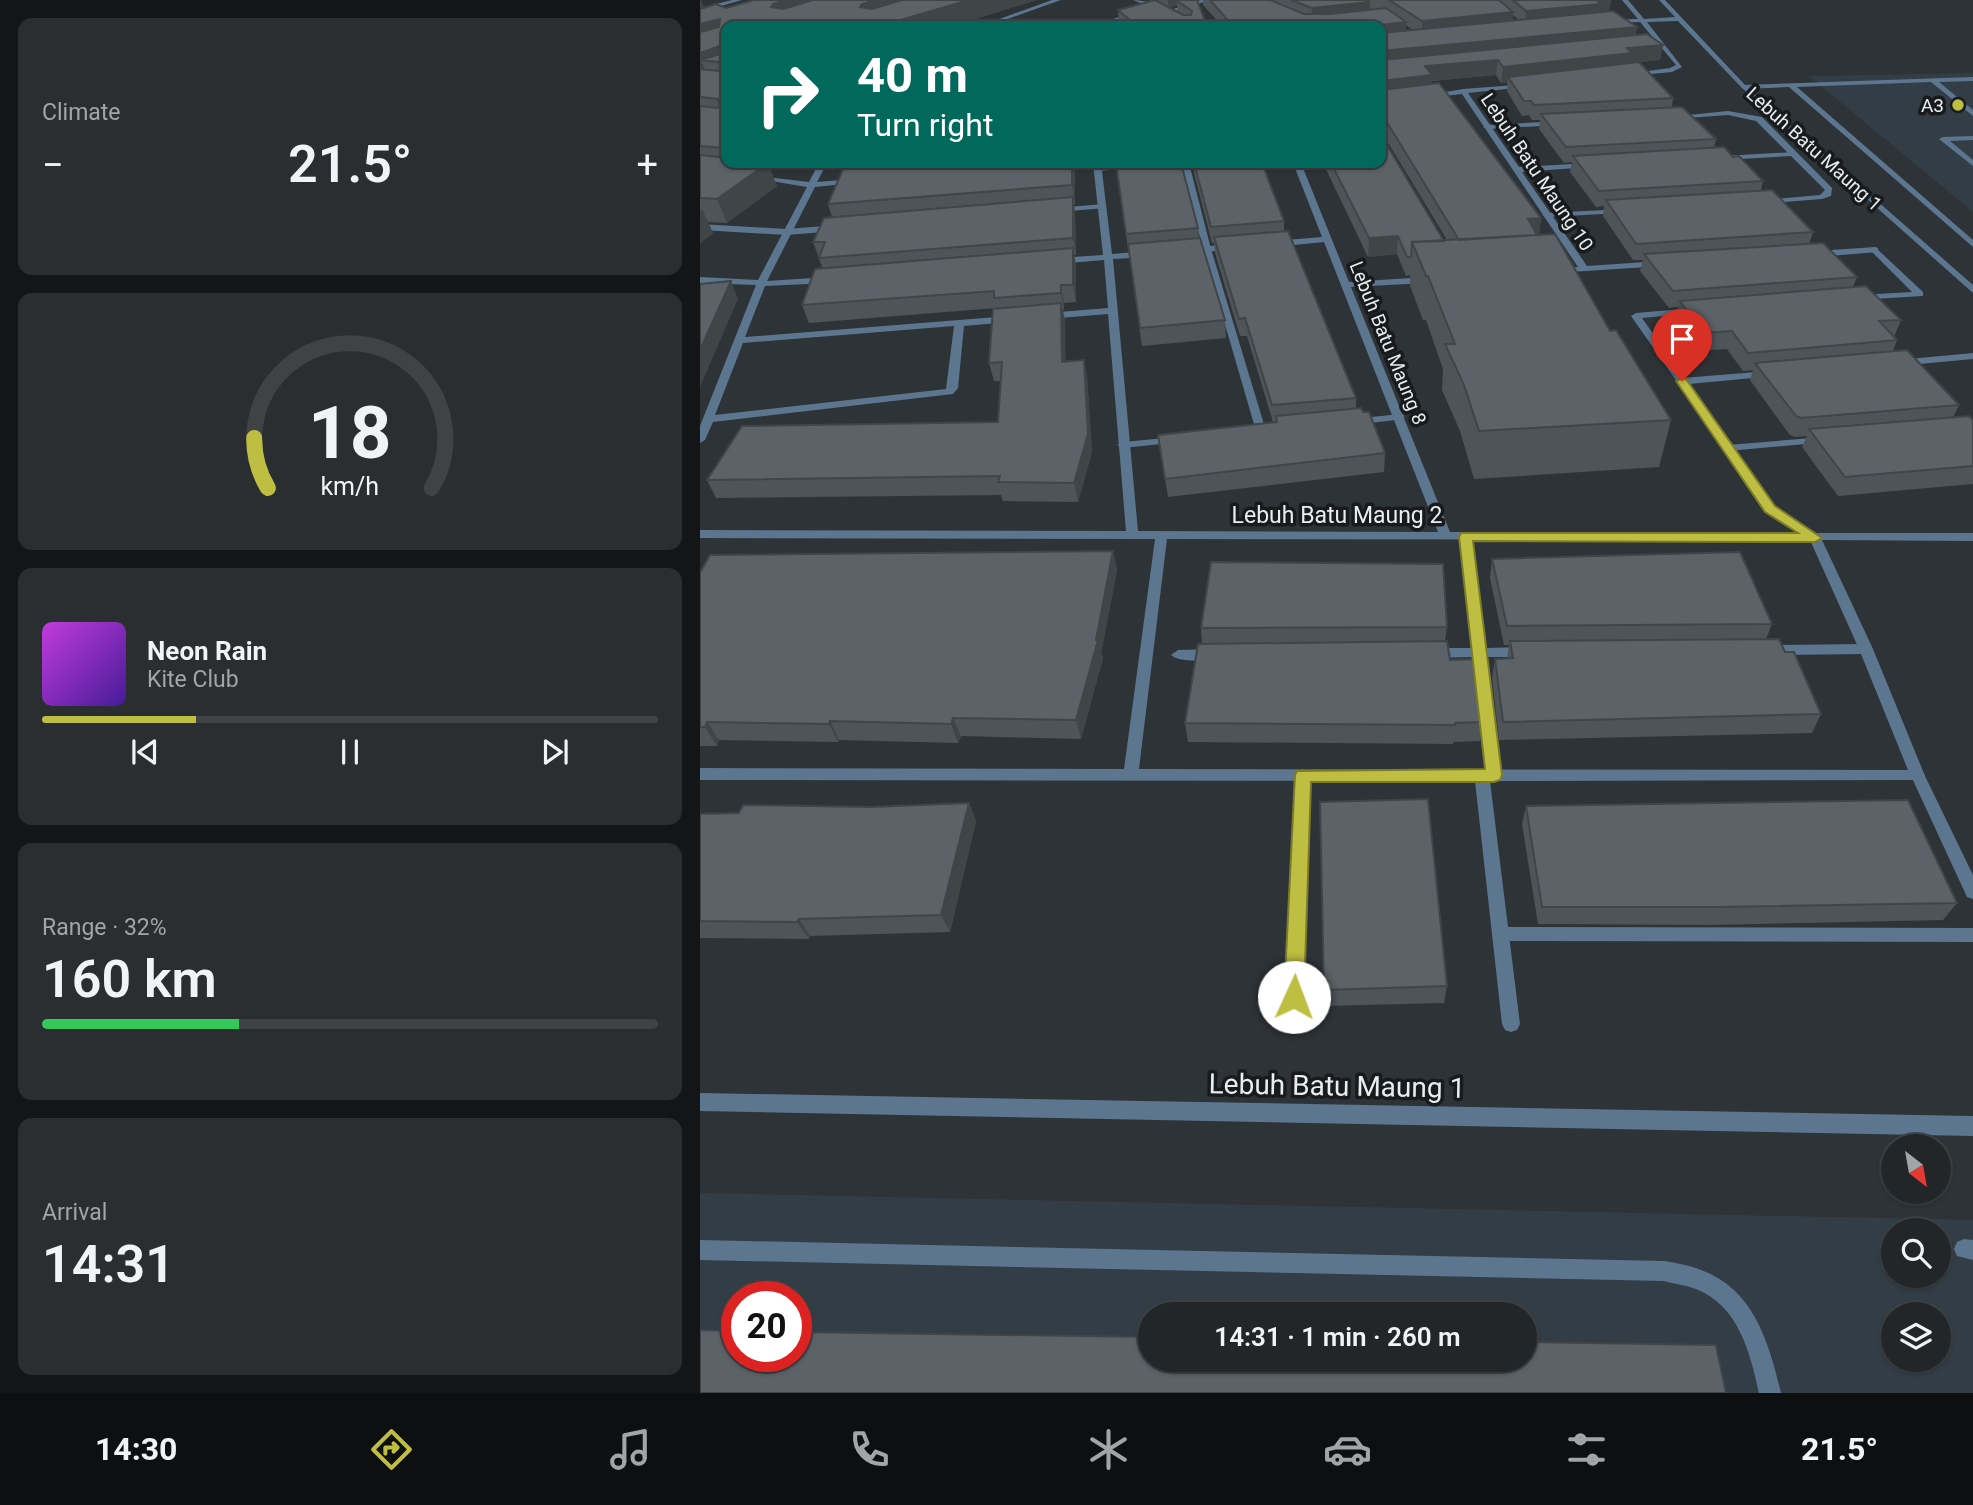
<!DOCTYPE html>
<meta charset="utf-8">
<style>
:root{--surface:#222629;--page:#2a2e31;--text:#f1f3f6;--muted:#a2a5a8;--line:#3f4346;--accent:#bebf42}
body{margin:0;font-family:Roboto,sans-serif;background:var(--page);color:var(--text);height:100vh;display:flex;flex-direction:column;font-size:26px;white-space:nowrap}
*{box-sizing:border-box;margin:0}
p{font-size:23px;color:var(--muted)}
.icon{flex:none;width:38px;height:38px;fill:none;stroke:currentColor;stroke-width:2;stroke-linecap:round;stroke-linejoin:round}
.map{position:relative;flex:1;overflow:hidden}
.sheet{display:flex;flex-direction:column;gap:18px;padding:18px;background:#131517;width:700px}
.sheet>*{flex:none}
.hud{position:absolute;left:21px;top:21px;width:665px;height:147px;border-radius:14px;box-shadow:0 2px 5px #0004,0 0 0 2px var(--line);background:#00695c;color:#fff;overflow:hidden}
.needle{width:46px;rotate:149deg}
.tools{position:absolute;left:1181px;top:1134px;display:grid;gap:14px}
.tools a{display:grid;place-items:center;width:70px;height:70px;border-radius:50%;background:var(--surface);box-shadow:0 2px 5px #0004,0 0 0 2px var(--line);font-size:35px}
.speed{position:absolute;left:21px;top:1281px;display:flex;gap:14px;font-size:35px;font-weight:700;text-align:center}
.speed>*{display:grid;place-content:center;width:91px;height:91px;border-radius:50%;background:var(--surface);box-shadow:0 2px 5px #0004,0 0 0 2px var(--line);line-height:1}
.speed .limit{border:10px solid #d22;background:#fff;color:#111}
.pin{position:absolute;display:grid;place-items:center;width:60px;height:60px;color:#fff;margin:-72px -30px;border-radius:50% 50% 50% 0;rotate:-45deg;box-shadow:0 0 7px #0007}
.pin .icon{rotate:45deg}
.me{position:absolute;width:77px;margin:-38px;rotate:2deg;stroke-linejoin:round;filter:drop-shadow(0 0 5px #0008)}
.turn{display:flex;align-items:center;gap:24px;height:147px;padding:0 21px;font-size:32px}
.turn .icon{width:91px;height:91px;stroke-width:2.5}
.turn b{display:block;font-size:49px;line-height:60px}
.big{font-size:52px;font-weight:600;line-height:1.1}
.sheet .widget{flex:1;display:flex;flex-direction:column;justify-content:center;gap:10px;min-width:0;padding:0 24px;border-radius:14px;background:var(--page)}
.sheet .dial{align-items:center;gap:0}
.dial svg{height:182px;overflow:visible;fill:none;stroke:var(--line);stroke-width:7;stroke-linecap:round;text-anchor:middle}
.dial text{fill:var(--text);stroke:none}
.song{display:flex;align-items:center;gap:21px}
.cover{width:84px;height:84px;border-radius:10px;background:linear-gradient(135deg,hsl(290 70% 55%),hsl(260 70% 35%))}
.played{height:7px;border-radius:4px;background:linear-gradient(90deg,var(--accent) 25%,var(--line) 25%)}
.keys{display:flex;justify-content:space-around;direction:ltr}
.heat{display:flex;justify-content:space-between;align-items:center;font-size:38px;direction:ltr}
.charge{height:10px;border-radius:5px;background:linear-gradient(90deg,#34c759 32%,var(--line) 0)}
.trip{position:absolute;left:438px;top:1302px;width:399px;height:70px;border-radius:35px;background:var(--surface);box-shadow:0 2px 5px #0004,0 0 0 2px var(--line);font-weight:600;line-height:70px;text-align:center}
.menu{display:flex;height:112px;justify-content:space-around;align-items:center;background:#0e0f10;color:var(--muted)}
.menu .icon{width:49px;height:49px}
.menu .active{color:var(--accent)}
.menu b{font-size:32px;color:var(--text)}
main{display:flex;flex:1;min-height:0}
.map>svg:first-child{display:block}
</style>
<main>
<section class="sheet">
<div class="widget"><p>Climate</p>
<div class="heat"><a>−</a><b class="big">21.5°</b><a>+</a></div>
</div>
<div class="widget dial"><svg viewBox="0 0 100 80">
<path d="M14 69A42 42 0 1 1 86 69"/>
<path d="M14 69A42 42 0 0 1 8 47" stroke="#bebf42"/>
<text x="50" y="56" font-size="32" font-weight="700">18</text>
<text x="50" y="72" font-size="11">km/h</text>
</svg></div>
<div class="widget">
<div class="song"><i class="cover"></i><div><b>Neon Rain</b><p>Kite Club</p></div></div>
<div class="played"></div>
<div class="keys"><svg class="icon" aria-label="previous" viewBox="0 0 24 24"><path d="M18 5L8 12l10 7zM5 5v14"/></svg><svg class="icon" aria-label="pause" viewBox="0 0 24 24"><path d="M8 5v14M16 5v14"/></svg><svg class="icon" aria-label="next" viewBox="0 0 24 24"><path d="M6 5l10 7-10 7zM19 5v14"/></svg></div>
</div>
<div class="widget"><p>Range · 32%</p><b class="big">160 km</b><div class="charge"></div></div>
<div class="widget"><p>Arrival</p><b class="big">14:31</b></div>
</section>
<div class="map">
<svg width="1273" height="1393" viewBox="0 0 1273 1393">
<rect width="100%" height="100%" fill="#2e3337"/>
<path fill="#333d45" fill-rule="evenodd" d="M1273 73V212L1109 76Z
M0 1193 1273 1220V1393H0ZM1194 1230H1239V1276H1194ZM37 1297H96V1356H37ZM450 1314H824V1360H450ZM1194 1314H1239V1360H1194Z"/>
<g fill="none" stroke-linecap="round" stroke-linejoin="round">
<path fill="#5c7690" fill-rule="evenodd" d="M352 0H361L288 26H280Z
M501 0H510L469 13 464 12Z
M1273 77V81L1239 82 1273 110V116L1231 82 1097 87 1273 240V247L1089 87 1044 89 1041 87 1044 85Z
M1028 111 1062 117 1132 188 1131 196 1122 199 1061 204V200H1064L1120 195 1125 190 1056 121 1028 115 973 119 969 117Z
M861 121 858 125 787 129 783 127 787 125Z
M1273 136V140L1250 141 1273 160V166L1239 139 1243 137Z
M443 163H470L466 165 398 171 394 169 398 167Z
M481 163H489L511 249 566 431 565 433 561 434 556 431 503 249Z
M403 204H406V208L357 212 353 210 357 208Z
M925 209V213H922L846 217 842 215 846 213Z
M0 224 86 229 138 225 142 228 138 231 86 235 0 230Z
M1175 247 1223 292V296L1157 300V296L1160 295 1212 292 1172 252V248Z
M994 308 997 309V313L942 318 987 381 982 384 978 383 931 316 936 313Z
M700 414 704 415V419L653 425 648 422 653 419Z
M476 437 481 440 480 442 423 448 417 445 423 442Z
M1124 437 1128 438V442L1028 451 1022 448 1028 445Z
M766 533 772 537 786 648 825 647 832 652 825 657H787L801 776 799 780H789L787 776 773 657 730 658 723 653 730 648H772L760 537Z
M1166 644 1173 649 1166 654 1066 655 1059 650 1066 645Z
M514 649 521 654C513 662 479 663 471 655L478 650Z
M603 769 608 771 610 775 603 997 600 1003 594 1005 588 1003 585 997 596 775 598 771Z
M1218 770 1223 772 1225 776 1273 875V899L1267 897 1211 776 1213 772Z
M800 927 1273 928V942L800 941 794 939 792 934 794 929Z
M1264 1239 1273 1240V1260L1257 1256 1254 1249 1257 1242Z
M0 1240 964 1261C976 1263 989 1265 1001 1270 1054 1289 1069 1343 1081 1393H1059C1050 1353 1039 1306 996 1289 986 1285 974 1284 964 1281L0 1260Z"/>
<path fill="#5c7690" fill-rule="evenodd" d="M32 0H42L0 12V8Z
M433 0C454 0 476 14 492 26H485L465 13Z
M922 0H928L944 19 975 17 959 0H965L1046 86 1273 285V293L1042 88 978 21 947 22 982 67 972 72 931 76 933 73 970 68 976 65 940 22 905 23 907 20 938 19Z
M436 12 438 15 399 26H390Z
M828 84 826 87 768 93 819 167 890 163 894 165 890 167 822 172 887 266 960 261 963 262V266L855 273V269L878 267 762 94 727 98 724 96 763 89Z
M1094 152V156H1091L1022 160 1018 158 1022 156Z
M119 163H127L117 182 155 179 159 181 155 183 115 187 67 281 128 277 133 280 128 283 65 286 45 337 309 316 314 319 309 322 264 326 258 388 253 394 13 422 5 440 0 443V426L56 285 0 283V277L58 280 107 187 53 178 57 176 109 182ZM254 326 246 389 15 415 43 343Z
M393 163H401L412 254 449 251 453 254 449 257 413 259 438 531 738 532 624 242 574 247 570 244 574 241 622 237 593 163H601L649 282 726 277 731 280 726 283 651 287 750 532 1099 533 1066 512 977 381 982 378 1070 371 1075 374 1074 376 989 384 1074 506 1116 533H1273V541L1122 540 1173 649 1225 776 1223 780 790 781 820 1024 817 1030 811 1032 805 1030 802 1024 775 781 0 780V768L424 769 455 539 0 538V530L426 531 408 314 347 319 342 316 347 313 408 308 404 260 357 264 353 261 357 258 403 255ZM467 539 1110 540 1159 649 1208 770 439 769Z
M532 244 536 247 535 249 486 254 482 251 486 248Z
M1175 247 1178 248V252L1117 257 1113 254 1117 251Z
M1273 353V359L1198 366 1193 363 1198 360Z
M0 1093 1273 1116V1136L0 1111Z"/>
</g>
<path fill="#4f5459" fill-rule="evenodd" d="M0 0 4 8H26L54 0H337L252 26H26V163L69 166 77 186 27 223 8 222 13 233 0 243Z
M448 0H497L507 26H423L419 23 418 10 451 1ZM477 5 478 12 469 8Z
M503 0H911L909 10 901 11V12L937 27 935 36 963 45 960 60 930 63 973 98 972 108 1016 139 1014 148 1033 157 1063 181 1061 190 1113 232 1109 244 1157 277 1153 287 1201 320 1194 337 1197 340 1193 351 1259 405 1253 417 1273 420V484L1138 496 1102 447 1107 436 1095 437 1089 434 1050 380 1053 370 1043 371 1027 349 997 351 975 318 978 307 969 308 940 271 943 260H933L903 216 904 206 896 207 870 172 872 162 864 163 839 129 840 120H832L829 115 822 116 807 91V82L801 83 796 75 732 81V84L841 218 839 235 910 331 971 420 959 467 774 479 760 431 742 390 743 369 726 320H723L710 286V275L706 276 697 254 668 257 623 163H681V26H522L503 5ZM813 15 819 20 812 21ZM706 25 714 31H706ZM683 139 687 141 747 240 744 241Z
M181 163H375V204H374L375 213 376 255H374L376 265V302L364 303V310H363L365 320V361L384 360 387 377 392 452 378 502 303 501 301 495 16 498 7 480 298 422 301 381H294L289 363 296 308 109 323 102 305 123 269 113 242 132 217 128 204 181 165Z
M493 163H562L584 221V231L656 398V408L685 453 684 472 468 497 458 435 573 422 547 336H540L515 253 514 243H512L494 173Z
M416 164 498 228 499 238 525 320 526 338 442 346Z
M413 551 417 570 401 653 403 658 381 739 261 736 258 743 139 740 138 742 19 740 17 746H0V573Z
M792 559 1072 624 1066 639 1085 652 1121 714 1112 733 799 740 792 678 795 659H807L809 645H804L790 578Z
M747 627 745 641 750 660 783 722 780 741 753 742V744L488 742 485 723 502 644 501 628Z
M620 802 747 986 744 1003 624 1006Z
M269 803 276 821 250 932 110 936 109 939 0 938V814Z
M826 806 1257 903 1243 920 1008 925 838 924 822 824Z"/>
<path fill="#404548" d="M0 0H1L8 19 0 22Z
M86 0H157L77 26 71 7 73 4Z
M175 0H243L167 23 160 7 162 4Z
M269 0H337L252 26H180Z
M468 0H492H476L477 5 469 8Z
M892 0H911L909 10 901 11 900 19 825 25 826 11Z
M670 2V16L612 22V8Z
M813 12 812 27 722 35V21Z
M20 19 26 35 0 46V24Z
M706 22V37L681 39V25Z
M937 27 934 42 681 66V51Z
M963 45 960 60 930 63 929 68 808 77 807 82 801 83 803 67 927 48Z
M20 46 26 63 1 60 7 74 0 76V53Z
M798 60 796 75 732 81 731 91 681 97V81L725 66Z
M53 163H73L69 166 77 186 27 223 17 199Z
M372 163H375V204L372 185Z
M373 197 375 213 376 255 373 238Z
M2 209 13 233 0 243V211Z
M841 218 839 236 826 237 828 219Z
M698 236 697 254 668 257 669 238Z
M373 248 376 265V302L373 285Z
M31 281 38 299 0 387V350Z
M361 285 364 303V310L361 293Z
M361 303 365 320 366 380 362 362Z
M384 360 387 377 392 452 378 502 374 483Z
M413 551 417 570 401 653 403 658 381 739 376 720 396 640Z
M253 718 261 736 258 743 251 724Z
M130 721 139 740 138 742 129 724Z
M7 722 19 740 17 746 5 727Z
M269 803 276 821 250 932 241 915Z
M99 919 110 936 109 939 97 922Z"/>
<path fill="#5c6267" stroke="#404548" stroke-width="2" d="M54 0H86L73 4 71 7 83 9 113 0H175L162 4 160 7 172 9 202 0H269L180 26H26V148L0 146V106L17 108 20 106 18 99 0 97V69L18 71 21 69 19 62 1 60 20 54V46L0 53V32L19 27 20 19 0 24V9L16 4 26 8Z
M455 0 483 15H491L492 11 476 0H497L507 26H437L418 10Z
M510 0H570L604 14H631L686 8 706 22 681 25V26H533Z
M591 0H665L670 2 612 8Z
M689 0H799L813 12 722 21Z
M813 0H896L902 4 826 11Z
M913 11 937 27 681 51V52V33Z
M947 34 963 45 927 48 932 53 803 67 798 60 725 66 732 75 681 81V59L682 60Z
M939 62 973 98 834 105 831 101H824L808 77Z
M739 83 841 218 828 219 837 235 759 240 688 124 681 121V122V89L682 90Z
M982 107 1016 139 866 147 841 114Z
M681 135 744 241 712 242 711 257H707L698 236 669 238 631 163H681Z
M1024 147 1033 157 1039 156 1063 181 899 191 873 156Z
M0 155 26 158V163H68L17 199 0 198Z
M202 163H372V185L128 204 143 169Z
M427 163H481L498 228 426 234 416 164Z
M494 163H562L584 221 511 227Z
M1072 190 1113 232 936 244 906 200Z
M373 197V238L119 258 125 242H113L124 218Z
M588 231 656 398 572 405 545 318 539 319 514 237Z
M855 234 910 331 916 330 971 420 779 431 764 385 745 344H755L728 276H726L712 242Z
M500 238 525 320 440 328 428 244Z
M1123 243 1157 277 973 291 944 254Z
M373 248V285H361V293L294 298V291L102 305 115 269Z
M31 281 0 350V284Z
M1166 286 1201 320 1179 321 1197 340 1048 353 1032 331 1002 333 980 301Z
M361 303 362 362 384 360 388 434 374 483 298 482 300 476 7 480 42 426 298 422 302 362 289 363 293 309Z
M1207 350 1259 405 1101 418 1096 416 1055 363Z
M661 408 663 412H669L685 453 465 479 458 435 577 422 576 416Z
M1269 416 1273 420V466L1145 477 1109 429Z
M413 551 396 640H398L376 720 253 718 251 724 130 721 129 724 7 722 5 727H0V573L10 555Z
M1040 552 1072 624 807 626 792 559Z
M511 562 743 564 747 627 501 628Z
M1079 639 1085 652H1094L1121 714 803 722 795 659 813 658 810 641Z
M747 641 750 660 775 659 783 722 755 723V725L485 723 498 644Z
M728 799 747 986 624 990 620 802Z
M1208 800 1257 903 1016 907H842L826 806Z
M269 803 241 915 99 919 97 922 0 921V814L39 813 43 805 171 807Z
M0 1330 37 1331V1356H96V1332L450 1337V1360H824V1342L1016 1345 1026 1393H0Z"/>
<path fill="#bebf42" stroke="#7c7c2b" stroke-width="2" d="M982 378 986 379 1075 506 1122 538 1115 542 773 541 802 775 800 780 794 782H611L604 997 601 1003 594 1006 587 1003 584 997 595 775 597 771 785 769 759 537 761 533H1098L1065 512 976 381Z"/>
<circle fill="#bebf42" stroke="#181a1c" stroke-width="2.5" cx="1258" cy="105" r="7"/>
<g text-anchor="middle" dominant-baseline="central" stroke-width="7" stroke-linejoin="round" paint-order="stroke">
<g font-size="19" fill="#eaedf0" stroke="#181a1c" text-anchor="end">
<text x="1244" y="105">A3</text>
</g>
<g font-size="19" fill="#eaedf0" stroke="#181a1c">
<text transform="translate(1114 149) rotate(42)">Lebuh Batu Maung 1</text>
<text transform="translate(837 172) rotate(56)">Lebuh Batu Maung 10</text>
<text transform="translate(688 343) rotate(68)">Lebuh Batu Maung 8</text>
</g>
<g font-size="23" fill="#eaedf0" stroke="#181a1c">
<text x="637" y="515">Lebuh Batu Maung 2</text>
</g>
<g font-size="28" fill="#eaedf0" stroke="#181a1c">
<text transform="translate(637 1086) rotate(1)">Lebuh Batu Maung 1</text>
</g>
</g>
</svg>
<div class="tools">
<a><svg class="needle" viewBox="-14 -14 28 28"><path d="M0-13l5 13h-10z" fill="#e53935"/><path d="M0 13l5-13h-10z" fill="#a2a5a8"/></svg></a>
<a><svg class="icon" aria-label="search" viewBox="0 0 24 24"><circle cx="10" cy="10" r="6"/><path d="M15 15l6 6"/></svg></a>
<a><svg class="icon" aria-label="layers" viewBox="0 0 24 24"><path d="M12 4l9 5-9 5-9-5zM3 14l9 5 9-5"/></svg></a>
</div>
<div class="speed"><div class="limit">20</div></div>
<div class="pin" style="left:982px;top:381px;background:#d93025"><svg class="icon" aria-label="arrive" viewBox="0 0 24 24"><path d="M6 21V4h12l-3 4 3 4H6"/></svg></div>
<svg class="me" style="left:594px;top:997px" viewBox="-20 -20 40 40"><circle r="19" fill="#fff"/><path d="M0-13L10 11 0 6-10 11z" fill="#bebf42"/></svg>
<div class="trip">14:31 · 1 min · 260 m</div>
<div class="hud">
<div class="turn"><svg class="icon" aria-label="right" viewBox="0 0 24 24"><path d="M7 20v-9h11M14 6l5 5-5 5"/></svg><div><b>40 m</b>Turn right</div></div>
</div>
</div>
</main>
<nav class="menu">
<b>14:30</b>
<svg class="icon active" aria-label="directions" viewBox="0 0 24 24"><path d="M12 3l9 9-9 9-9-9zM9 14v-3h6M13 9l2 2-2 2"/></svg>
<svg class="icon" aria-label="music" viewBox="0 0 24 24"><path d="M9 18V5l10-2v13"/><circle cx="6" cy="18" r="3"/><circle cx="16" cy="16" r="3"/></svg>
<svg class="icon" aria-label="phone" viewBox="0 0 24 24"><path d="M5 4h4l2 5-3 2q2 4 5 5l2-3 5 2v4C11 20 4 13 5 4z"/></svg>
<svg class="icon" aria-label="climate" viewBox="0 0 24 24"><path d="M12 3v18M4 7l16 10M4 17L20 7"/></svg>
<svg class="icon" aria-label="car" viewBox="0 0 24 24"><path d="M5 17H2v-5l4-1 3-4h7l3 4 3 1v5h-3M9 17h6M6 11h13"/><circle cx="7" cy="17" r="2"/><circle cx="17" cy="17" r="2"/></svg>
<svg class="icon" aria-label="filters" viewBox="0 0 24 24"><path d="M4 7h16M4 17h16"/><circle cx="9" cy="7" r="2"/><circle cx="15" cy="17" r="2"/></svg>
<b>21.5°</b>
</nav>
